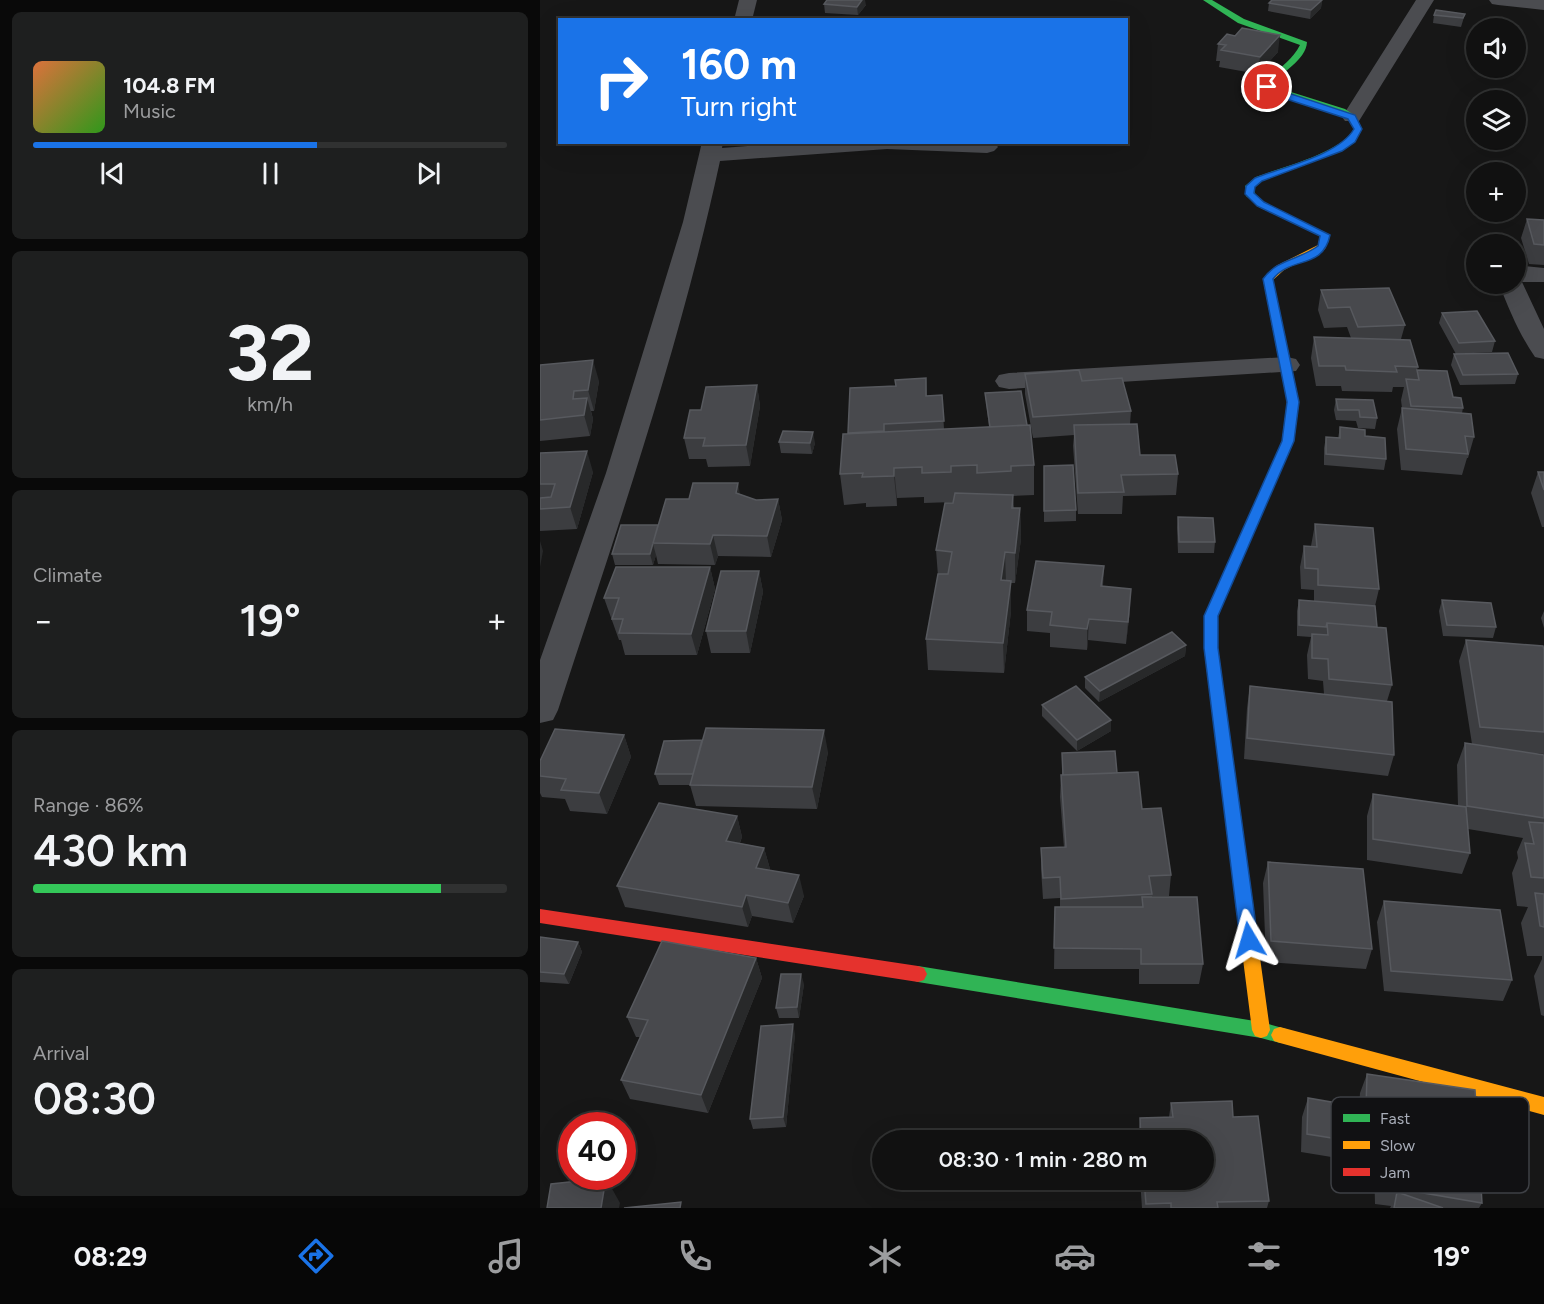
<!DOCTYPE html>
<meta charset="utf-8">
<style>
:root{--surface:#111;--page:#1e1f1f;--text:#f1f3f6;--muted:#9c9d9f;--line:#303131;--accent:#1a73e8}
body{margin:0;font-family:Figtree,sans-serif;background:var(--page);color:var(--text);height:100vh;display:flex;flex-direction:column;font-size:22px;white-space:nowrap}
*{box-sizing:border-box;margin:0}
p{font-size:20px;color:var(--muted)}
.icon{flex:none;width:33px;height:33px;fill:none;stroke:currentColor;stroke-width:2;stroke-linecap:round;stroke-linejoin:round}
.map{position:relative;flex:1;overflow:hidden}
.side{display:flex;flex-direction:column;gap:12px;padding:12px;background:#090909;width:540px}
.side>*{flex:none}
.hud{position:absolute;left:18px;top:18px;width:570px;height:126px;border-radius:0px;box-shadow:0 6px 24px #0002,0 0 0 2px var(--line);background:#1a73e8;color:#fff;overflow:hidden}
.tools{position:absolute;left:926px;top:18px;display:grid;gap:12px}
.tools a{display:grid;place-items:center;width:60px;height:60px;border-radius:50%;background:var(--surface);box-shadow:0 6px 24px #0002,0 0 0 2px var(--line);font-size:30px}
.speed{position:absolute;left:18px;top:1112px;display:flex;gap:12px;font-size:30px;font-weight:700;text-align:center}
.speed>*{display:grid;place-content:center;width:78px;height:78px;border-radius:50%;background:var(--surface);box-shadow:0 6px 24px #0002,0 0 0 2px var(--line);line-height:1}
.speed .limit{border:9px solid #d22;background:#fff;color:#111}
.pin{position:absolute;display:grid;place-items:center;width:51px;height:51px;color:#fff;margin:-26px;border:3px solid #fff;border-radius:50%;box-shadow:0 2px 6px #0007}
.me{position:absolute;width:66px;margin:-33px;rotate:353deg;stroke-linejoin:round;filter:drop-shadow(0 0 4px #0008)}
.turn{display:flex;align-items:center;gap:21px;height:126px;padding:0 24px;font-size:27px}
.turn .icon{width:78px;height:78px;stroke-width:2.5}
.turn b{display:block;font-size:42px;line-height:51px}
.big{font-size:45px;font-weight:600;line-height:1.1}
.side .card{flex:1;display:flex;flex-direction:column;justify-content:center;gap:9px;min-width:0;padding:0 21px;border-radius:9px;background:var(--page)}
.side .dial{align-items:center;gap:0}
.dial b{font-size:78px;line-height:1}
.song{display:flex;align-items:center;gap:18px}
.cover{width:72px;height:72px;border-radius:9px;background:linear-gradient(135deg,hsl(20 70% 55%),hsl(110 70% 35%))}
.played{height:6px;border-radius:3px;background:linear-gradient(90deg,var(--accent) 60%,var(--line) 60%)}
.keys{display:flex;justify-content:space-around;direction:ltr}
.heat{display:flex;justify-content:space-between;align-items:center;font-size:33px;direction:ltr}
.charge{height:9px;border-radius:4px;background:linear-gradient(90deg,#34c759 86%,var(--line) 0)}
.trip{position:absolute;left:332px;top:1130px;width:342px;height:60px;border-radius:30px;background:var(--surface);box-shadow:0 6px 24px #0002,0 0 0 2px var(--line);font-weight:600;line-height:60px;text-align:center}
.tabs{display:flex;height:96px;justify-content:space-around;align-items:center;background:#070707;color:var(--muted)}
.tabs .icon{width:42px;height:42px}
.tabs .on{color:var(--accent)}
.tabs b{font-size:27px;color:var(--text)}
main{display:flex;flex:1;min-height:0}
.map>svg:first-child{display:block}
</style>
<main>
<section class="side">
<div class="card">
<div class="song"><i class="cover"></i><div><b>104.8 FM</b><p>Music</p></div></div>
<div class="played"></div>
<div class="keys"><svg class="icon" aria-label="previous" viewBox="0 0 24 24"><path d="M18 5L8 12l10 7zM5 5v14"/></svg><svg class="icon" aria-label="pause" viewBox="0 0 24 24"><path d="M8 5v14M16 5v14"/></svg><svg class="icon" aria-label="next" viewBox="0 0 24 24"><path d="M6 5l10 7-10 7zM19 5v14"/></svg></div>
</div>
<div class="card dial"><b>32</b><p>km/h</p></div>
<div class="card"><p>Climate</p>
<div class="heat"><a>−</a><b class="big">19°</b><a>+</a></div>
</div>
<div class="card"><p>Range · 86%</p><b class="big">430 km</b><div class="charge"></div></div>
<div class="card"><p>Arrival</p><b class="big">08:30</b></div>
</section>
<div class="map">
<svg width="1004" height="1208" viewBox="0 0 1004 1208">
<rect width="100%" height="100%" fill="#171717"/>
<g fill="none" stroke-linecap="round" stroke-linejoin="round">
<path fill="#4b4c50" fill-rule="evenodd" d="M199 0H217L212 20H194Z
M876 0H894L819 121H805L802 117Z
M949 0H1004V10L958 5 952 4Z
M162 142H183L182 148 261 142H454L458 147 454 151 447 153 347 149 180 161C140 347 77 529 18 710L13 720 0 723V660L66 473 143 222Z
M984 266 1004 268V282H982L1004 329V359L995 357C979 334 969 309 959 284H975V268Z
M747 357 756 359 760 365 756 371 469 389 459 387 455 381 459 375 469 373Z"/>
<path fill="#30b455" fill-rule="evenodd" d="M663 0H672L704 19 767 42C766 61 741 71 732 86L805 109 814 115 822 129 815 142 802 151 722 181 714 187 716 199H710L706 196 705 186 716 177C742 167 801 153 814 129L808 119 799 113 723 87C733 71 752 62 760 45L698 23Z
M378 966 721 1022 746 1029 749 1035 746 1041 740 1043 721 1038 378 982 372 980 369 974 372 968Z"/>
<path fill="#ff9f0a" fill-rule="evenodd" d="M710 195H716L723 202 790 235 785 249 744 270 733 280 759 402 754 441 722 514 716 518 710 514 742 441 747 402 723 279 736 266 778 245 780 236 717 206 708 197Z
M697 842 703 844 705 849 730 1030 727 1036 721 1038 715 1036 712 1030 689 849 691 844Z
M740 1027 1004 1097V1115L740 1043 734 1041 731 1035 734 1029Z"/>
<path fill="#e5322d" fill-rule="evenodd" d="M716 510 722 514 678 616V648L705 849 703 854 697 856 691 854 689 849 664 648V616L710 514Z
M0 909 378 966 384 968 387 974 384 980 378 982 0 923Z"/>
</g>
<path fill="#3c3d40" d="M782 0 781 8 770 19 728 11 729 3Z
M284 4 326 5 318 15 285 13Z
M925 14 921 27 893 23 894 15Z
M678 44 738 52 718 74 679 67 680 61H676Z
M987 219 1004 220V265L989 264 981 238Z
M781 290 865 325 861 339 878 367 877 370 913 397 923 408 922 413 934 437 928 458H927L922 475 861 470 857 429 862 408 861 400 864 387H853L852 392 802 391 801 386H776L771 358 774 337 811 338 807 327 784 328 778 310Z
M902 313 955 341 952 352 916 354 899 323Z
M914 354 978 374 975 384 920 385 911 365Z
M0 365 59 381 54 411H51L53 419 50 436 0 441Z
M485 374 542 381 591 411 590 424 600 455 638 474 636 495 583 496 582 514H538L533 446 534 435 493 438 485 394Z
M386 378 387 396 402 395 404 429 449 427 445 393 494 465V495L473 496 474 508H480L481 539 475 583H471V611L464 673 388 670 386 639 398 576 396 550 413 502 384 503V497L357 498V506L326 507V503L304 505 300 474 308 434 356 386Z
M217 385 220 406 210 466 168 467 166 459H149L144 438 161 410Z
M796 399 837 418 835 429 818 428 816 421 796 420 794 410Z
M800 427 825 436 846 459 844 470 784 465V448L786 437 798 438Z
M239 442 275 443 272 454 241 453Z
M0 453 53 472 37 529 0 531Z
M504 466 536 510V521L504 522Z
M998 472H1004V527H1002L991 493Z
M200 494 216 500 238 499 242 520 231 557 178 556 175 565 118 564 116 555 113 565H75L72 554 118 525 149 499Z
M638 517 675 542 674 553H638L637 528Z
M775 524 839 589 835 606 837 627 852 685 847 701 854 755 848 776 704 759 707 708 710 686 784 694 783 681 768 679 767 655 771 637 757 636V611L759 600 774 601V590L761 589 760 567 764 546H771Z
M564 566 563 586 590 610 586 644 548 640 547 650 510 647V633L487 631V610Z
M170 567 175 589 157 655H85L81 640H79L64 598Z
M219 571 223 592 210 653H171L166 631Z
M902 600 956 627 953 638 903 636 899 611Z
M1004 611V628L1001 618Z
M926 640 1004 650V754L994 753 1004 755V1016L1001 1015 994 976 1002 959V956H987L981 923 988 907 977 906 972 873 978 858 977 852 983 838 928 829 930 853 922 874 827 860V816L833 794 918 806 917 765 925 743 932 744 919 661Z
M646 645 645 656 559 702 545 688V677Z
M502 705 571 720V731L537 751 502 716Z
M84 735 91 757 67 814 30 811 25 799 2 797 0 793V761Z
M288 752 277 809 156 806 150 785H119L115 774Z
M522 753 577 773 602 809 631 875 629 896H612V897L663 964 659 984H599V969H514L515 907H520V898L503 899 501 869V848H524L520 797 521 775H522Z
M197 816 202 837 200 843 224 848 230 869 229 870 264 896 253 923 212 916 208 927 85 907 77 886Z
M728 862 832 949 826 969 726 962 723 883Z
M844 901 972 980 963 1001 844 991 837 922Z
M0 937 38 942 42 952 29 984 0 982Z
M216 958 222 978 168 1113 90 1099 81 1080 100 1037H96L87 1017Z
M264 984 259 1018H239L236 1008Z
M255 1034 246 1127 213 1129 210 1119Z
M827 1074 942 1203 939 1208H850L851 1206 835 1204 834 1164 761 1152 762 1117 768 1098 819 1107 820 1093Z
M631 1103 693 1117 729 1201 727 1208H602L600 1179H663V1140H598L600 1118 629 1117Z"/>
<path fill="#28292a" d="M322 0H325L326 5 318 15 317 7Z
M782 0 781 8 770 19 771 10Z
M740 35 738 52 718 74 720 57Z
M53 360 59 381 54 411 48 390Z
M217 385 220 406 210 466 206 445Z
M47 398 53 419 50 436 44 415Z
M273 432 275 443 272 454 270 443Z
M47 451 53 472 37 529 30 507Z
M354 468 357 498V506L354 476Z
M198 483 202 505 196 493Z
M238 499 242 520 231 557 227 536Z
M480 508 481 539 475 583V553Z
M173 535 178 556 175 565 170 544Z
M0 541 3 551 0 567Z
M113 544 116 555 113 565 110 554Z
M465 552 466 583 461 580Z
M170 567 175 589 157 655 151 634Z
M219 571 223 592 210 653 206 631Z
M471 581V611L464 673 463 643Z
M591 589 590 610 586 644Z
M549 619 548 640 547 650V629Z
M646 645 645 656 559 702 560 691Z
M571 720V731L537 751V740Z
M284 730 288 752 277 809 272 787Z
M84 735 91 757 67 814 59 793Z
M197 816 202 837 192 862 186 841Z
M224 848 230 869 221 889 216 868Z
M259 875 264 896 253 923 248 903Z
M206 895 212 916 208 927 202 907Z
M38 942 42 952 29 984 24 974Z
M216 958 222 978 168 1113 161 1095Z
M261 974 264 984 259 1018 257 1007Z
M253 1024 255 1034 246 1127 243 1117Z
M66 1178 80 1203 79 1208H61Z"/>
<path fill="#48494d" stroke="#57595e" stroke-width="1.5" d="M287 0H322L317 7 284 4Z
M732 0H782L771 10 729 3Z
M896 10 925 14 923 18 894 15Z
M702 28 740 35 720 57 681 50 686 45 678 44 687 34 695 36Z
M987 219 1004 220V245L994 244Z
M849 288 865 325 818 327 810 307 788 308 781 290Z
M937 311 955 341 919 343 902 313Z
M774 337 870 340 878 367 855 366 857 372 806 370 805 366H779Z
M968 353 978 374 923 375 914 354Z
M53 360 48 390 34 391 33 399 47 398 44 415 0 420V365Z
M539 370 542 381 582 378 591 411 493 417 485 374Z
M877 370 907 371 913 397 921 398 923 408 871 406 866 379 879 380Z
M386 378V396L402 395 404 421 344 424V431L308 433 310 388 356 386 355 380Z
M217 385 206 445 163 446 165 438H144L150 410H161L166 387Z
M481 391 487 425 450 427 445 393Z
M796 399 833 400 837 418 820 417 819 410H798Z
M862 408 931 414 934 437 925 436 928 454 866 449Z
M597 424 600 455H635L638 474 581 475 584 492 538 493 534 425Z
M490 425 494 465 471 466V471L437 473V465L411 466V472L382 473V467L354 468V476L322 477 323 473 300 474 303 434Z
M800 427 825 430V436L845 438 846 459 786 454V437L800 438Z
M243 431 273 432 270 443 239 442Z
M47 451 30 507 0 509V498L11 497 15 484H0V453Z
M533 465 536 510 504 511V466Z
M998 472H1004V490Z
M153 483H198L196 493 216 500 238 499 227 536 173 535 170 544 113 543 126 499H149Z
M415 493 473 495 472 508H480L475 553 465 552 461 580 471 581 463 643 386 639 398 574H408L412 552 396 550 405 503H413Z
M638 517 673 518 675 542H639Z
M775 524 833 528 839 589 778 585V569L765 568 764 546 777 547Z
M81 525H118L110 554H72Z
M496 561 564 566 561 586 591 589 588 622 549 619 547 629 510 625 512 612 487 610Z
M76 567H170L151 634 79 633 83 619H72L79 598H64Z
M181 571H219L206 631H166Z
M759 600 835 606 837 627 787 623 786 627 759 625Z
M902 600 951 603 956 627 907 625Z
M787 623 846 628 852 685 789 679 788 659 772 658V634L788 635Z
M632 632 646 645 560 691 545 677Z
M926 640 1003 646 1004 650V732L940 727Z
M536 686 571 720 537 740 502 705Z
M710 686 852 702 854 755 707 738Z
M166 728 284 730 272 787 150 785Z
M15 729 84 735 59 793 21 790 26 779 0 776V761Z
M162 740 153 774H115L124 741Z
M925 743 1004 755V818L927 806Z
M575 751 577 773 523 775 522 753Z
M598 772 602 809 621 808 631 875 609 876 612 894 521 899 520 877 503 878 501 848 526 847 521 775Z
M833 794 926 807 930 853 833 839Z
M119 803 197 816 186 841 224 848 216 868 259 875 248 903 206 895 202 907 77 886Z
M989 822 1004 823V878L991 877 985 843 994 844Z
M728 862 823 869 832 949 731 941Z
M995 893 1004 894V927L1000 926Z
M602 897H657L663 964H601V949L514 948 515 907H603Z
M844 901 960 910 972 980 851 971Z
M0 937 38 942 24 974 0 972Z
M122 941 216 958 161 1095 81 1080 108 1020 87 1017Z
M241 974H261L257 1007 236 1008Z
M253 1024 243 1117 210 1119 221 1026Z
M827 1074 935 1090 942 1203 843 1186 842 1146 767 1134 768 1098 826 1108Z
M692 1101 693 1117 718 1116 729 1201 677 1202 678 1208H631V1203L606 1204 604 1179H663V1140H601L600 1118 633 1117 631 1103Z
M66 1178 61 1208H7L11 1184Z
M857 1192 903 1208H854Z
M141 1202 140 1208H84Z"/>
<path fill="#1a73e8" stroke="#114b97" stroke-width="1.5" d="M724 85 815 115 822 129 815 142 802 151 722 181 715 187 714 193 724 202 790 235C783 270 750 256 733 279L759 402 754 441 678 616V648L718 940 715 946 709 948 703 946 700 940 664 648V616L742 441 747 402 723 279C737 259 759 260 778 246L780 236 717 206 705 194 706 186 715 178C743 167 799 155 814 129L808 119 737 96 724 89Z"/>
<rect x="791" y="1097" width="198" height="96" rx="9" fill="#111113" stroke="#3e4045" stroke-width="1.5"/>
<rect x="803" y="1114" width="27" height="8" fill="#30b455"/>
<rect x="803" y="1141" width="27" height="8" fill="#ff9f0a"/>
<rect x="803" y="1168" width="27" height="8" fill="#e5322d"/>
<g font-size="16" fill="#a8adb8">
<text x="840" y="1124">Fast</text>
<text x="840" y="1151">Slow</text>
<text x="840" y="1178">Jam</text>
</g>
</svg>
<div class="tools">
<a><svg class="icon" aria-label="sound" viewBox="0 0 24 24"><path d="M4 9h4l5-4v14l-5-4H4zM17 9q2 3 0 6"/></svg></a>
<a><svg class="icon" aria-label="layers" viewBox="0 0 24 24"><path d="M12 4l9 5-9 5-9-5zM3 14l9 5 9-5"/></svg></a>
<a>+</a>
<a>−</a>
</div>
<div class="speed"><div class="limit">40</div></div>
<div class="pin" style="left:727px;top:87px;background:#d93025"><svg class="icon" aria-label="arrive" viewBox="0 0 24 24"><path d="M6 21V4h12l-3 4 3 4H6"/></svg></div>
<svg class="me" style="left:709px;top:940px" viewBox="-20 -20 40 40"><path d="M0-17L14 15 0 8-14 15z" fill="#1a73e8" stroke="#fff" stroke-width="4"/></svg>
<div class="trip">08:30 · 1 min · 280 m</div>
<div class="hud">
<div class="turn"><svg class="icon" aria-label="right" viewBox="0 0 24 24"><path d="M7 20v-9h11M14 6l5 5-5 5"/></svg><div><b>160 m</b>Turn right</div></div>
</div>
</div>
</main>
<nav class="tabs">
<b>08:29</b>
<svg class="icon on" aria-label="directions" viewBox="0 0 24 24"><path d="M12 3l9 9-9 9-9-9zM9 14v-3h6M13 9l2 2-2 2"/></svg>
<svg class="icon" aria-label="music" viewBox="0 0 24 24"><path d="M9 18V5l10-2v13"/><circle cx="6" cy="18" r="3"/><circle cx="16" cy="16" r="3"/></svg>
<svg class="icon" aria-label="phone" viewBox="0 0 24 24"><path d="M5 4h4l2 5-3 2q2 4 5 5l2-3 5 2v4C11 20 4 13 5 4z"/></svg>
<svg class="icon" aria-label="climate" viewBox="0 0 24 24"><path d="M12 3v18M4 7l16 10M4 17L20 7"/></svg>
<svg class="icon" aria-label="car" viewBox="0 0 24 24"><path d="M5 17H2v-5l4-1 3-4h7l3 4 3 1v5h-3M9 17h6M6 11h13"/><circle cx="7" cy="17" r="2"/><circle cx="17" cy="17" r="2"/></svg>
<svg class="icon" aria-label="filters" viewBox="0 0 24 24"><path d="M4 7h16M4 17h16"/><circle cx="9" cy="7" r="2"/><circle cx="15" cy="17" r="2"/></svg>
<b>19°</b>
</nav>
